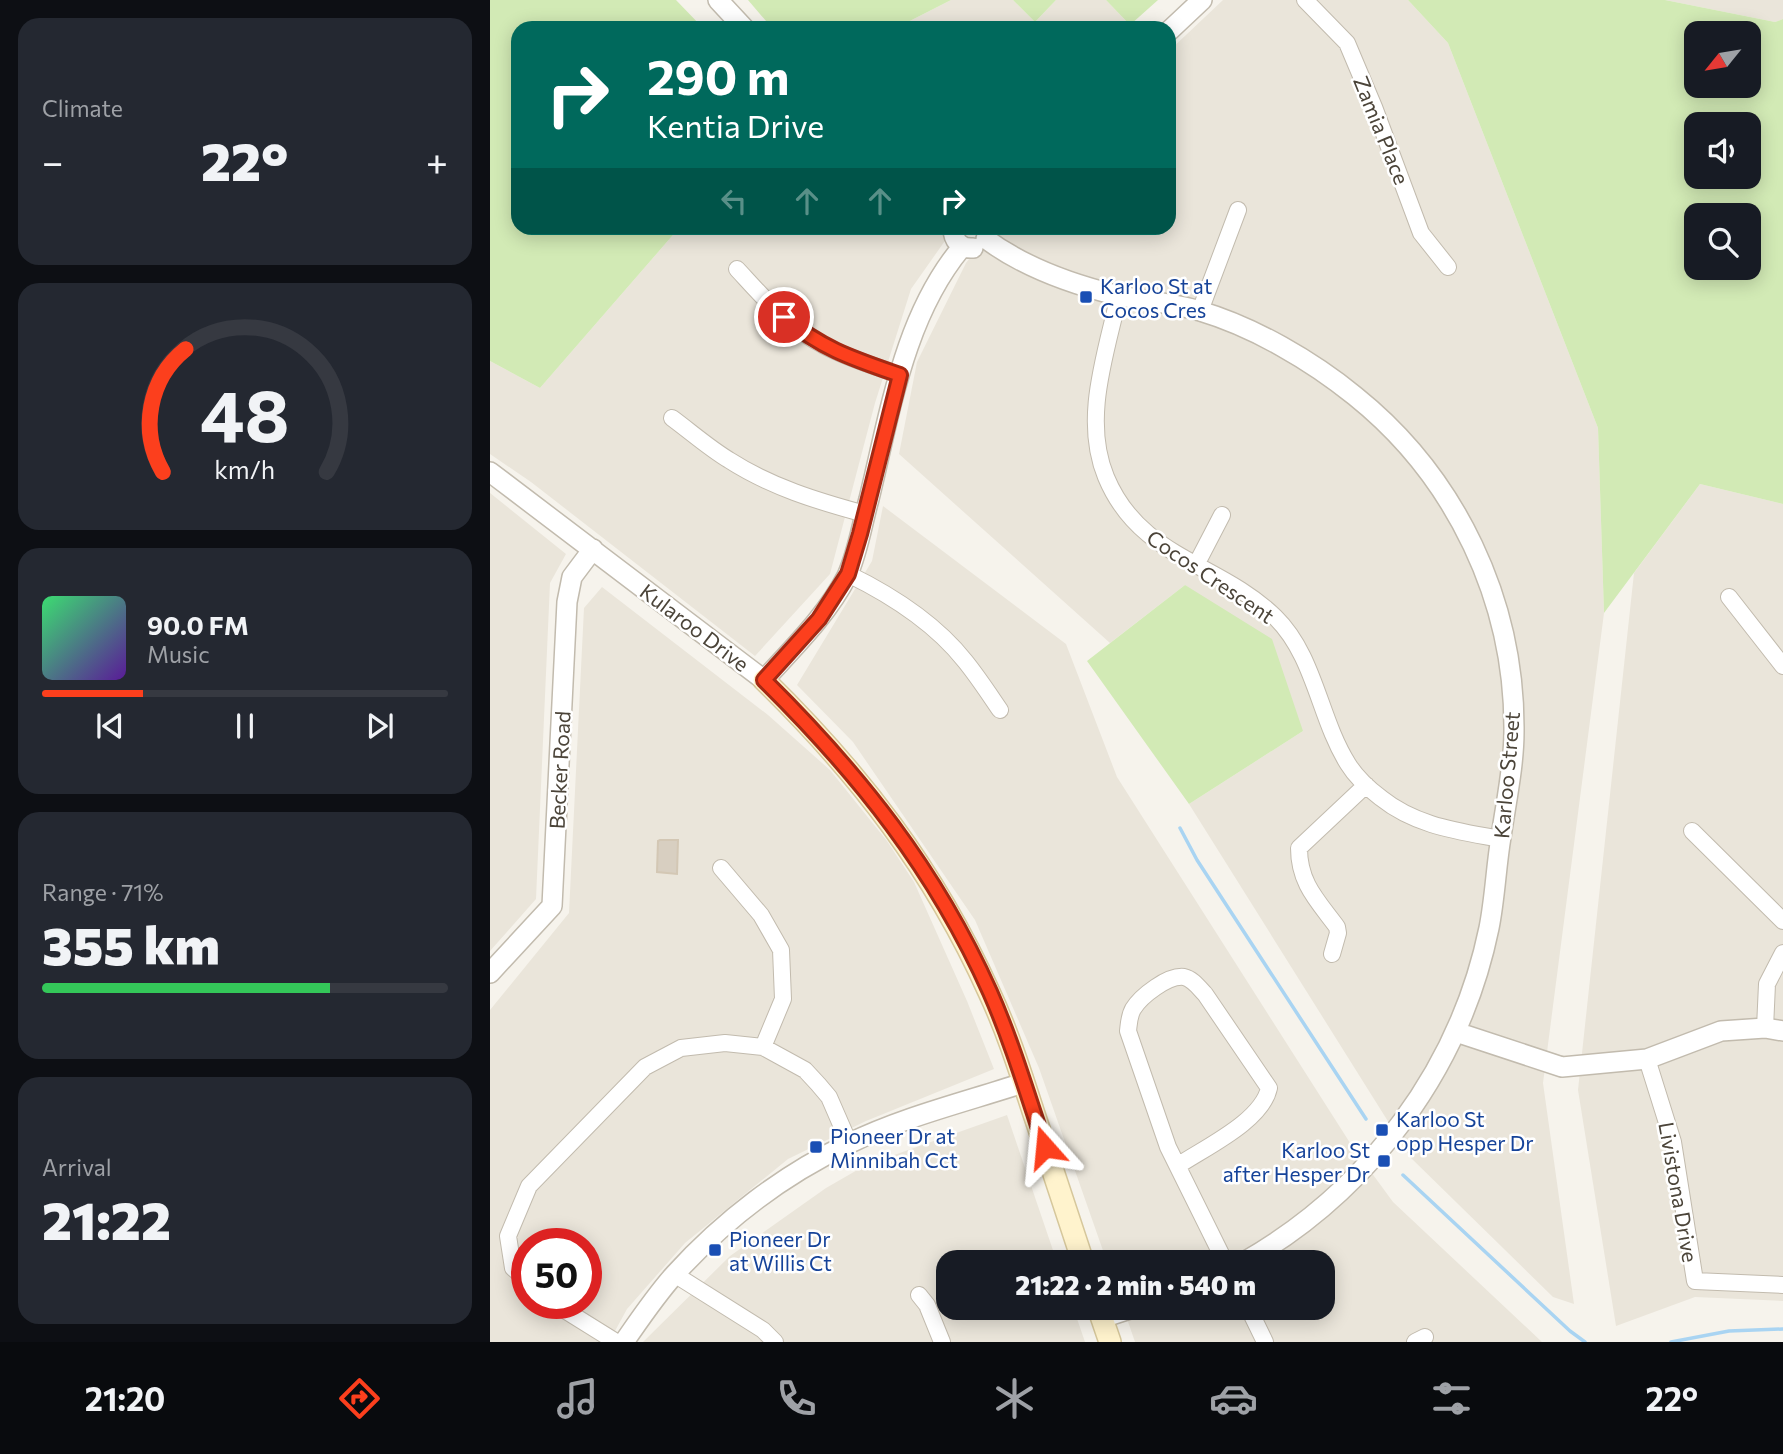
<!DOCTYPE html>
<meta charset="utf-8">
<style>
:root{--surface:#171b24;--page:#242831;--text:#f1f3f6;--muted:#9ea1a6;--line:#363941;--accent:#fc3f1d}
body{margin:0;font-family:Commissioner,sans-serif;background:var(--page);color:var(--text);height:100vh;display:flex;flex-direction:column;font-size:26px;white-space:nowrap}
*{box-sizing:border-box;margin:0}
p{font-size:23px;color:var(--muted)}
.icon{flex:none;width:38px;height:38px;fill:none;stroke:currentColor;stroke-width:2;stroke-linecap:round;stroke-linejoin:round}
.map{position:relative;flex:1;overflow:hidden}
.details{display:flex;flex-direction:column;gap:18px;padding:18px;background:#0d0f14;width:490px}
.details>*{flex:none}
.guide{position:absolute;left:21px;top:21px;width:665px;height:214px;border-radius:21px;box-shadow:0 4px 18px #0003;background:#00695c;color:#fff;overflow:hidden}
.needle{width:46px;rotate:240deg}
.fabs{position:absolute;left:1194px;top:21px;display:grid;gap:14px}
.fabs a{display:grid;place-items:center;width:77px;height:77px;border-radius:14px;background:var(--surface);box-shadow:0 4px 18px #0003;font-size:35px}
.speed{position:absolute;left:21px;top:1228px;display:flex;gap:14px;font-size:35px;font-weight:700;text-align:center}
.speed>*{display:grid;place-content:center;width:91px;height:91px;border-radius:50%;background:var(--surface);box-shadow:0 4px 18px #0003;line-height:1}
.speed .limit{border:10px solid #d22;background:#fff;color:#111}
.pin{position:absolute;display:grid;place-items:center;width:60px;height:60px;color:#fff;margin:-30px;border:4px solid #fff;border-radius:50%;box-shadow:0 2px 7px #0007}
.me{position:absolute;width:77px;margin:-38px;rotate:342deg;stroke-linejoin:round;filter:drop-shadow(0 0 5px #0008)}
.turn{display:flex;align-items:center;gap:24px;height:147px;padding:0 21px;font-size:32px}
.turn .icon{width:91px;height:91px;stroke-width:2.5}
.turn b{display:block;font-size:49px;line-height:60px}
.lanes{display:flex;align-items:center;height:66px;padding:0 21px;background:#0003;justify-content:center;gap:35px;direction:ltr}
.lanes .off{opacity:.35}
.big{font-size:52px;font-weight:800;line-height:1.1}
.details .card{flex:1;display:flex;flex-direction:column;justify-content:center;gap:10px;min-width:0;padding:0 24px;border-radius:21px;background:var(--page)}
.details .dial{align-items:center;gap:0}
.dial svg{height:182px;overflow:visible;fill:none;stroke:var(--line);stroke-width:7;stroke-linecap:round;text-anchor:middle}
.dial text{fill:var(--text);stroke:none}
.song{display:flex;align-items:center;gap:21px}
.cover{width:84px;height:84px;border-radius:10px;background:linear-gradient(135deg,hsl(140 70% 55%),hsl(270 70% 35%))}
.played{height:7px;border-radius:4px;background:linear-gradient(90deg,var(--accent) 25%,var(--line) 25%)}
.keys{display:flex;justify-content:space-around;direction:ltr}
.heat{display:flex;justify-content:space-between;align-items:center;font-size:38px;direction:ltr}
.charge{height:10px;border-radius:5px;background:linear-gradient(90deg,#34c759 71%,var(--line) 0)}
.trip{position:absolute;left:446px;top:1250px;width:399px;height:70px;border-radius:21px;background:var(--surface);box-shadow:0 4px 18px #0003;font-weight:800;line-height:70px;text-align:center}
.tabs{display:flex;height:112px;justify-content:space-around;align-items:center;background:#090b0e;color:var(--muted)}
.tabs .icon{width:49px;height:49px}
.tabs .selected{color:var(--accent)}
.tabs b{font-size:32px;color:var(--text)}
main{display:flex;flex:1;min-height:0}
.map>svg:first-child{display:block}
</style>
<main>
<section class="details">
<div class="card"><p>Climate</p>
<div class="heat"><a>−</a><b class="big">22°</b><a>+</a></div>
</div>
<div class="card dial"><svg viewBox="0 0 100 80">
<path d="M14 69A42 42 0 1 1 86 69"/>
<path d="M14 69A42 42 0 0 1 24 15" stroke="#fc3f1d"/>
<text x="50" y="56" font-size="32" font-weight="700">48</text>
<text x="50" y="72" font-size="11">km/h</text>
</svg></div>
<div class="card">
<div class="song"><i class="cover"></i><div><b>90.0 FM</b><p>Music</p></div></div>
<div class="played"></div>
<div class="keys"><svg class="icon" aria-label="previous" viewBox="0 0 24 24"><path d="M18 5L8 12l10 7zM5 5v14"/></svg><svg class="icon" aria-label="pause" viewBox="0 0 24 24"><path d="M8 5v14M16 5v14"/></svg><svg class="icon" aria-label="next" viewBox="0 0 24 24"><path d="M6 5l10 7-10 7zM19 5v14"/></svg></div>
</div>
<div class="card"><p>Range · 71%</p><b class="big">355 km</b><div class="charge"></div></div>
<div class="card"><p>Arrival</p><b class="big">21:22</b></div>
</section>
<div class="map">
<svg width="1293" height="1342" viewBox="0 0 1293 1342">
<rect width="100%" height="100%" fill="#f6f3ec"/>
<path fill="#eae5da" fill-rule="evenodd" d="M461 0H523L545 22 566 0H616L640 25 637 28H406Z
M733 0H918L958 43 1108 428 1114 613 1053 1083 1084 1304 1063 1297 921 1158 699 804 813 731 695 585 620 643 409 454 427 362 476 263 503 228H679V51Z
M1175 0H1293V19L1285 22Z
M189 228H464L421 289 385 403 340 574 265 656 41 482 0 454V361L50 388Z
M1210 484 1293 504V1301L1205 1297 1126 1326 1088 1090 1144 573Z
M0 493 76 554 60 583 46 899 0 951Z
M393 506 576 644 627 777 862 1146 903 1202 1052 1342H645L633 1307H833V1262H617L549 1068 485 920 363 742 307 685 382 561Z
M112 587 278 715 340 770 397 841 424 882 477 1001 504 1069 376 1121 298 1159 195 1243 137 1309 119 1342H0V1010L79 913 94 608ZM37 1244H96V1304H37Z
M517 1115 567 1262H458V1307H583L595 1342H153L240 1256 336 1188 376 1165Z"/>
<path fill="#d2eab5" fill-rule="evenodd" d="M0 0H186L213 28H28V228H189L50 388 0 361Z
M258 0H461L406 28H282Z
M523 0H566L545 22Z
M616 0H668L640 25Z
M918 0H1175L1285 22 1293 19V504L1210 484 1114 613 1108 428 958 43ZM1258 33V86H1206V33ZM1258 124V177H1206V124ZM1258 215V268H1206V215Z
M695 585 782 639 813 731 699 804 597 661Z"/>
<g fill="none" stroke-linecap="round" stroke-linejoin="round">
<path stroke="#a9d4f2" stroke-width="3.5" d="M690 828 707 860 876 1119
M913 1175 1080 1331 1095 1342
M1181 1342 1239 1331 1293 1329"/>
</g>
<path fill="#d8cfc1" stroke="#d3c7b4" stroke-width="2" d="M170 840H188L187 874 167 872 168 841Z"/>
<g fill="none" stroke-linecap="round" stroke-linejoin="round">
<g stroke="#c2bbae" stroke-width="18">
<path id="minor" d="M815 0 857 43 884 107 931 233 958 267
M247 269C272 296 299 328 333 345 357 358 384 366 410 375
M629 295C616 354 592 419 616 477 650 559 729 562 785 617 825 656 829 718 858 764 866 777 879 789 891 798 926 826 968 831 1010 839
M710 311 748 210
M182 418C201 432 219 448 239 460 281 487 327 501 375 514
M706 565 732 515
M358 574C401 595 445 623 475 661 488 677 499 694 510 710
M1239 597 1293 666
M1202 831 1293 921
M231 868 271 915 291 950 293 999 273 1047
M842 954 848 933 847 927C827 900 809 883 809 848L876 785
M1275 1028 1277 984 1293 953
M1157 1059 1183 1142 1205 1281 1293 1285
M689 1165C716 1147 772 1121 779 1088L715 994C709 988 703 979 694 977 678 975 651 996 643 1009 639 1016 639 1023 638 1031L678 1147 735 1262
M184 1274 273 1330 285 1342
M37 1280 23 1268 18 1236 39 1186 155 1067 191 1048 235 1043 273 1047 315 1070 328 1084 339 1097 359 1143
M429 1295 437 1305 452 1342
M65 1304 126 1342
M758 1307 775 1342
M925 1342 935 1337"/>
</g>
<g stroke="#c2bbae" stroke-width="22">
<path id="tertiary" d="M228 0 254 28
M679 31 712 0
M463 228C463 240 470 249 483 248
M496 239C535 268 581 284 626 295 654 301 683 303 710 311 764 327 822 361 865 396 966 477 1025 601 1024 731 1024 766 1016 802 1011 837 1006 867 1005 898 999 928 970 1069 879 1191 754 1262
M0 472 274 680C304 647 337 615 357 576 368 552 372 524 379 499 400 413 414 316 472 247
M0 973 62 906 77 602 82 577 103 549
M966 1032 1072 1067 1157 1059 1231 1031 1275 1028 1293 1031
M612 1318 646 1307
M134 1342C150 1319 166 1295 185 1274 233 1221 293 1175 358 1144 413 1117 475 1102 533 1083"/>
</g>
<g stroke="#d6c79b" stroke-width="24">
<path id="secondary" d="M274 680C369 773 444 870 499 992 517 1030 530 1071 543 1111 560 1161 576 1211 593 1262
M608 1307 620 1342"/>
</g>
<use href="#minor" stroke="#fff" stroke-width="16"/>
<use href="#tertiary" stroke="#fff" stroke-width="19"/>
<use href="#secondary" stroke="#fff3cd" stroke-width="21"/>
</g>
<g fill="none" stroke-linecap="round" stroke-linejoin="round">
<g stroke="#a42913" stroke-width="18">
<path id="route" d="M294 317C332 349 364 359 410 375L370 534 358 574 329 619 274 680C369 774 445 869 500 992 522 1042 538 1096 555 1147"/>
</g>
<use href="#route" stroke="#fc3f1d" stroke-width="12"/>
</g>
<g fill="#1a4fb4" stroke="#fff" stroke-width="2.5">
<rect x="589" y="290" width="14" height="14" rx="3.5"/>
<rect x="885" y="1123" width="14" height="14" rx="3.5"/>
<rect x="319" y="1140" width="14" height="14" rx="3.5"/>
<rect x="887" y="1154" width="14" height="14" rx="3.5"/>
<rect x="218" y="1243" width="14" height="14" rx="3.5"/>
</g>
<g text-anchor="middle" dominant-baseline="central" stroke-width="5" stroke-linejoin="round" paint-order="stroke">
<g font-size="21" fill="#4b4439" stroke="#fff">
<text transform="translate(892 130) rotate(68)">Zamia Place</text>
<text transform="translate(721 576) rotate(34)">Cocos Crescent</text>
<text transform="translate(205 627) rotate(37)">Kularoo Drive</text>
<text transform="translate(69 770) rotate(-87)">Becker Road</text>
<text transform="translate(1016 775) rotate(-85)">Karloo Street</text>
<text transform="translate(1189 1192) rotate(80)">Livistona Drive</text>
</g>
<g font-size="21" fill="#164399" stroke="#fff" text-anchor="start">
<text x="610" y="285">Karloo St at<tspan x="610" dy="24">Cocos Cres</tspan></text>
<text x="906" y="1118">Karloo St<tspan x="906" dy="24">opp Hesper Dr</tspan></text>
<text x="340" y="1135">Pioneer Dr at<tspan x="340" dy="24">Minnibah Cct</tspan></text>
<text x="880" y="1149" text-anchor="end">Karloo St<tspan x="880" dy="24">after Hesper Dr</tspan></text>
<text x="239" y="1238">Pioneer Dr<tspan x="239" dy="24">at Willis Ct</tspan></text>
</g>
</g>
</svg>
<div class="fabs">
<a><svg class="needle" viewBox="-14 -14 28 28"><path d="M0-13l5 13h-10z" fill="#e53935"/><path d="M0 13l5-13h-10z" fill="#9ea1a6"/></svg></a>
<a><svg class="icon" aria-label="sound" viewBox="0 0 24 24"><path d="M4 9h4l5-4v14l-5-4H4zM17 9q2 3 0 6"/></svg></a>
<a><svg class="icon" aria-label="search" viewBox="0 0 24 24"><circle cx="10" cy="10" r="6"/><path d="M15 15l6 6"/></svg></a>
</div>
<div class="speed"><div class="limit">50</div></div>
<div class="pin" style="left:294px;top:317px;background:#d93025"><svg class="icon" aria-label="arrive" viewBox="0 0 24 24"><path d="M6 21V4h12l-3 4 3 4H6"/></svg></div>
<svg class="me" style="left:555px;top:1147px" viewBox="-20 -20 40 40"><path d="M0-17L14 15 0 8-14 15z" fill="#fc3f1d" stroke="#fff" stroke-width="4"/></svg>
<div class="trip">21:22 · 2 min · 540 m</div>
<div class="guide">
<div class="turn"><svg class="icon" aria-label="right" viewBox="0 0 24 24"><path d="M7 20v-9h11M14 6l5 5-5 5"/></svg><div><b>290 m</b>Kentia Drive</div></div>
<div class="lanes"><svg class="icon off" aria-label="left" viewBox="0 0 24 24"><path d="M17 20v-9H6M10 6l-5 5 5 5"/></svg><svg class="icon off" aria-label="ahead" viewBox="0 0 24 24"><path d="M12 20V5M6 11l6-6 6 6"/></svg><svg class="icon off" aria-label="ahead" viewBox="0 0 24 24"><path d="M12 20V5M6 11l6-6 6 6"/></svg><svg class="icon" aria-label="right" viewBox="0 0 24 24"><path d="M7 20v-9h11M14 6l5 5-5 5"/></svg></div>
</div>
</div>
</main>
<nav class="tabs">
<b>21:20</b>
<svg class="icon selected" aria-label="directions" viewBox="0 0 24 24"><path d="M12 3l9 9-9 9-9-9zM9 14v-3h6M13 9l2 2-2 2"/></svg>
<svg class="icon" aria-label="music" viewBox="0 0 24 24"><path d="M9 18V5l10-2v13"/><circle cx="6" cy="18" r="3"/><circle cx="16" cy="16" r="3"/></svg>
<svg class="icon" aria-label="phone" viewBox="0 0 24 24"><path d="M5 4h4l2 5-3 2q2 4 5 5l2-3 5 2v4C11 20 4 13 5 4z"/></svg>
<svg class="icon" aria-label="climate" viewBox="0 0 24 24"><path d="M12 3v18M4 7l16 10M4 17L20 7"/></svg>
<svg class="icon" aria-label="car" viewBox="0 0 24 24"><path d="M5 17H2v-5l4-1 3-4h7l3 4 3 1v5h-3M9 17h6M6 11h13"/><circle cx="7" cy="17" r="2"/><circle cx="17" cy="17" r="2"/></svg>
<svg class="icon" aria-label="filters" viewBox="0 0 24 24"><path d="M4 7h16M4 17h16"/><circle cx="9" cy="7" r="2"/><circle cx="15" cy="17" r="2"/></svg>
<b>22°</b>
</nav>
